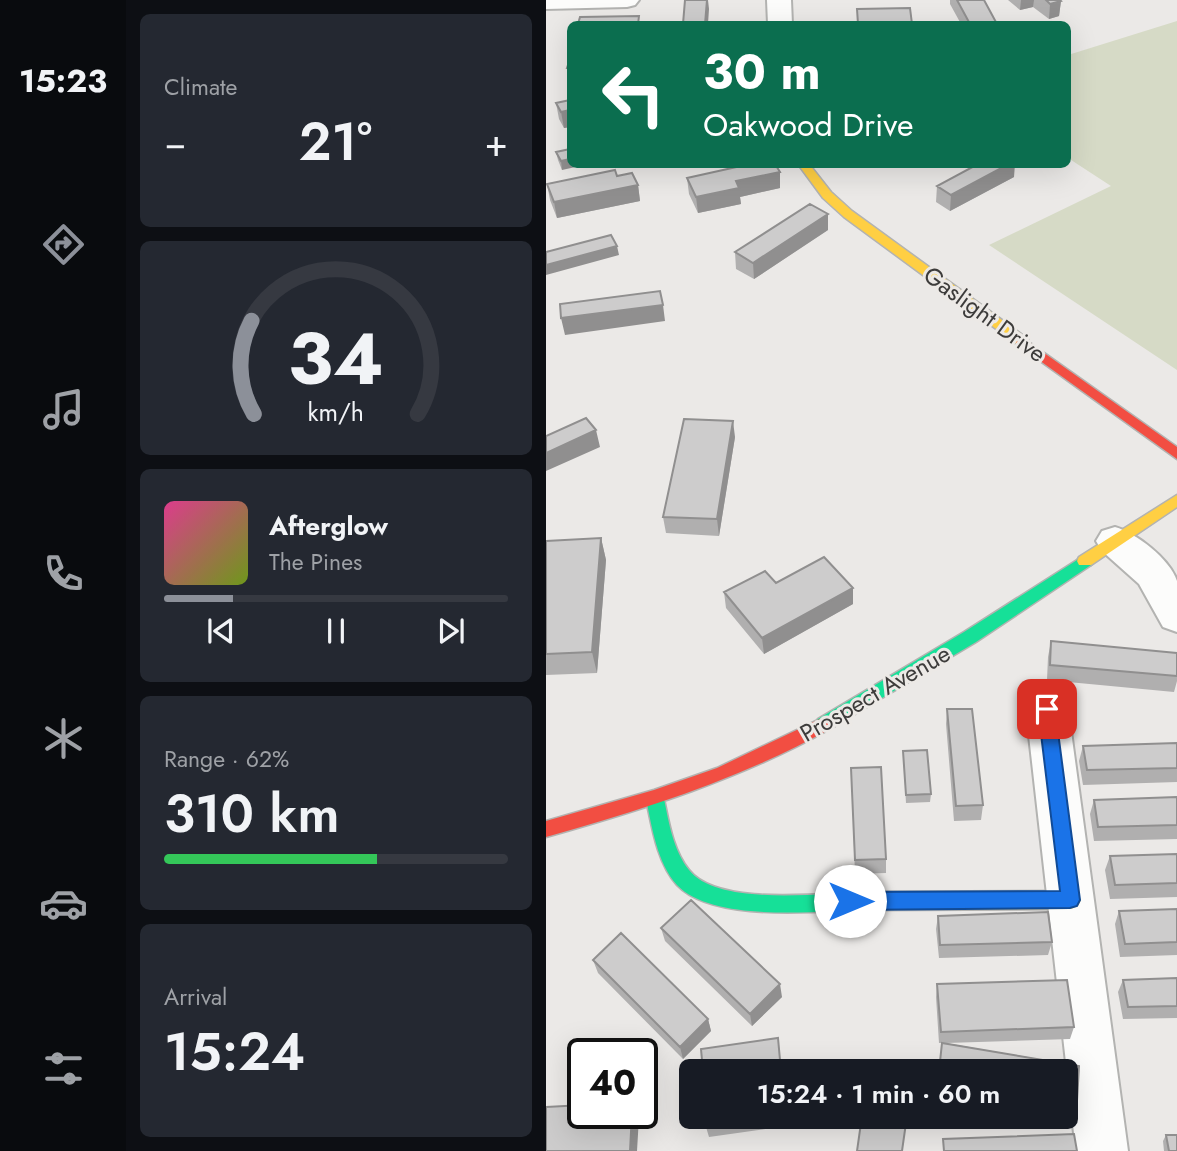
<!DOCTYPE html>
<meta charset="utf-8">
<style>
:root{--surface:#171b24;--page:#242831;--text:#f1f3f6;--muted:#9ea1a6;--line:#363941;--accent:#8c9099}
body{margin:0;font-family:Jost,sans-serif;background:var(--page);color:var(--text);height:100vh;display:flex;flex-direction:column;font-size:26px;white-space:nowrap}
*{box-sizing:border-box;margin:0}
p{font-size:23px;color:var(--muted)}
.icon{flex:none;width:38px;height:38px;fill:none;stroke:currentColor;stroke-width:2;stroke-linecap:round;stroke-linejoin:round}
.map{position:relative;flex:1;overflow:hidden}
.sheet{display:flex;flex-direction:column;gap:14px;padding:14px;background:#0d0f14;width:420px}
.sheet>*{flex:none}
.hud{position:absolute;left:21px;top:21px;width:504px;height:147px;border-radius:10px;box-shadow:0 7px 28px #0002;background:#0b6e4f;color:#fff;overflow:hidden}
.speed{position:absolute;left:21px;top:1038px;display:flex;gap:14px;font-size:35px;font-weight:700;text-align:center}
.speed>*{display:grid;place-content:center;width:91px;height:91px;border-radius:50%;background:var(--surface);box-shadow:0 7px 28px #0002;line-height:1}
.speed .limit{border:4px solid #111;border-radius:10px;background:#fff;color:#111}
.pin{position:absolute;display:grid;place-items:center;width:60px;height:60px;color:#fff;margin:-30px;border-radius:14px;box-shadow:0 4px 10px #0006}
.me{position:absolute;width:77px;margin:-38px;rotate:90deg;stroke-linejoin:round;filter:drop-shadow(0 0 5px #0008)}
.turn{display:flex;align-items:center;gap:24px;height:147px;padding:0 21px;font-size:32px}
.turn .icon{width:91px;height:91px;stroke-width:2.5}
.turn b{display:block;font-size:49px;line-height:60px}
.big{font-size:52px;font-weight:600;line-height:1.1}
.sheet .widget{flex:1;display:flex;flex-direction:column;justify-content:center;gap:10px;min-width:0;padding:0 24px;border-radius:10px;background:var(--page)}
.sheet .dial{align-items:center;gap:0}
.dial svg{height:182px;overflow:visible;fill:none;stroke:var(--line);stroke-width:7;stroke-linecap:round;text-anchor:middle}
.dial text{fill:var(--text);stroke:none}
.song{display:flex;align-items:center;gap:21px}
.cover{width:84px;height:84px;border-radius:10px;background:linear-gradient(135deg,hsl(330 70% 55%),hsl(80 70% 35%))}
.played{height:7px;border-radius:4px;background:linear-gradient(90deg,var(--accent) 20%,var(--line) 20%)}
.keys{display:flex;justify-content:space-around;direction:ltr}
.heat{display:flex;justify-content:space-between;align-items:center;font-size:38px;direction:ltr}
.charge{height:10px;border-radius:5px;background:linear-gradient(90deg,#34c759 62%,var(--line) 0)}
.trip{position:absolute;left:133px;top:1059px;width:399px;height:70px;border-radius:10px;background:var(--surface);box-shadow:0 7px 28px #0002;font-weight:600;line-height:70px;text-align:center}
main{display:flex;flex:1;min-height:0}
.dock{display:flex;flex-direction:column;width:126px;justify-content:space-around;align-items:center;background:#090b0e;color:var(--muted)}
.dock .icon{width:49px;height:49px}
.dock .on{color:var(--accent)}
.dock b{font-size:32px;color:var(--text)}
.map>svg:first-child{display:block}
</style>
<main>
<nav class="dock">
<b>15:23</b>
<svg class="icon on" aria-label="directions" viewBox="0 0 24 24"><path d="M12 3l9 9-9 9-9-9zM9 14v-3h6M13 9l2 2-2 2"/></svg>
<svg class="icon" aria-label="music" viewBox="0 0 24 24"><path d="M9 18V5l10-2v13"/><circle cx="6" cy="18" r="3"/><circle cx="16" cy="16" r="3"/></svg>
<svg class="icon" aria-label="phone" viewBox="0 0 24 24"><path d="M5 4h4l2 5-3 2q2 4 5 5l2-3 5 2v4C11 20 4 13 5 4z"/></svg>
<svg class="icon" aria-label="climate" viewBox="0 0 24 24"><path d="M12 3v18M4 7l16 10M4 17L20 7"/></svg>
<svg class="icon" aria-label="car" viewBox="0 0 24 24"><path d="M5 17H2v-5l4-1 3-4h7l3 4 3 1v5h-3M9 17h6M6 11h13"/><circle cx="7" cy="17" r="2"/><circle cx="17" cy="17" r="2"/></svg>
<svg class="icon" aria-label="filters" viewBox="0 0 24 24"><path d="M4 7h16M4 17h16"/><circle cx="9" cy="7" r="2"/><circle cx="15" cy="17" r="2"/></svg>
</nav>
<section class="sheet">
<div class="widget"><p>Climate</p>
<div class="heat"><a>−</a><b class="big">21°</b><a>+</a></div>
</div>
<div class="widget dial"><svg viewBox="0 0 100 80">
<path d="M14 69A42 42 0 1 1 86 69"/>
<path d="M14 69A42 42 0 0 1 13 28" stroke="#8c9099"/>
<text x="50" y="56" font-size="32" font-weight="700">34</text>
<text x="50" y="72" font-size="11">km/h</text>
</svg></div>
<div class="widget">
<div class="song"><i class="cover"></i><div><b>Afterglow</b><p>The Pines</p></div></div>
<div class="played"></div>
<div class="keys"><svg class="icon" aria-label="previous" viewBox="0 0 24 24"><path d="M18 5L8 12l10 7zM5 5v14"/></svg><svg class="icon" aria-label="pause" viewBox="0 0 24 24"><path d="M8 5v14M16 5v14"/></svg><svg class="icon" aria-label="next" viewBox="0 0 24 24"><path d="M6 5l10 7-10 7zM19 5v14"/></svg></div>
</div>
<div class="widget"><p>Range · 62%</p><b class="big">310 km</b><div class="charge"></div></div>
<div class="widget"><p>Arrival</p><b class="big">15:24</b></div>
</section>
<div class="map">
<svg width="631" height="1151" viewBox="0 0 631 1151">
<rect width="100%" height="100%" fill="#ebe9e7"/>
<path fill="#d6dac6" d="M631 21V370L443 245 565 186 522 158V55Z"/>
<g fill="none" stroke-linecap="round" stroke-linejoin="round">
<g stroke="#b3b3b1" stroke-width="4">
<path id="street" d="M0 0H93L89 5 81 7 0 9Z
M221 0H245L246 24H222Z
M569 527C590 533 624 559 631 581 631 595 631 617 631 632L617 627 593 584 556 551 550 541 556 531Z
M501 692 516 697 522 709 582 1151H530L480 709 486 697Z"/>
</g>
<g stroke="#b3b3b1" stroke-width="3">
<path id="fast" d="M539 555 545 557 547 561 545 565 430 642 284 729 278 731 272 729 269 724 272 719 418 632Z
M109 791 115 793 118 799C123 823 127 850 143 870 172 907 276 893 320 892L327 895 330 901 327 907 320 910C271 911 167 923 131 885 111 863 106 827 100 799L103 793Z"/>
</g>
<g stroke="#b3b3b1" stroke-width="3">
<path id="slow" d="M252 164H263L285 192 306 211 482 339V345H472L298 217 277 198Z
M631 495V507L545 565H533L531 561 533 557Z
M525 891 532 894 535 900 532 906 525 909 320 910 313 907 310 901 313 895 320 892Z"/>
</g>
<g stroke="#b3b3b1" stroke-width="3">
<path id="jam" d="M477 338 631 447V459L472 345 470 342Z
M278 717 284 719 287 724 284 729C194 779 99 809 0 837V821L108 790 171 768Z"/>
</g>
<use href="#street" fill="#fcfcfb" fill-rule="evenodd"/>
<use href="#fast" fill="#16e098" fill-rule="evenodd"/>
<use href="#slow" fill="#ffcf43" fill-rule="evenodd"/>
<use href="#jam" fill="#f24e42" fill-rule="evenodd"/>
</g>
<path fill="#b0afaf" d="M404 0H438L451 24H415L404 4Z
M462 0H514L515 1 513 16 503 19 487 7 474 10Z
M24 59V76H23L21 68Z
M24 100V127L18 128 13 119 10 103Z
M24 149 16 170 12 160 10 152Z
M71 176 92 185 94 201 11 218 4 200 1 184Z
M468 177 404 211 390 202 391 186Z
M141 178 234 188 194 197 195 204 152 213 143 194Z
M282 230 208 279 190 269 189 252Z
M189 437 173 536 120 533 117 517Z
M55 538 60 560 51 673 0 675V541Z
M230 583 307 588V604L218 654 180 608 178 592Z
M505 641 631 653V681L628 692 501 680 502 657Z
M401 709 437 805 435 820 408 821 400 724Z
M631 743V782L537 785 533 761 537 746Z
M357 751 385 794 384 802 360 803Z
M305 768 340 859V873L309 874Z
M631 797V839L548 841 544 814 548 800Z
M631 854V897L564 899 559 870 564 856Z
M631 909V955L574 957 569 924 573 911Z
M392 916 506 942 502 955 393 958 390 929Z
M115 928 236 997 206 1026 119 941Z
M47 960 162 1019 165 1031 137 1059 52 973Z
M631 978V1018L577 1019 572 992 577 980Z
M521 980 528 1027 524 1039 400 1043 533 1066 531 1101 527 1112 520 1111V1071H393L396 1043H393L390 997 391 984Z
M159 1116H240L241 1126 163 1137 160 1127Z
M620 1135 631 1151H618L617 1141Z"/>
<path fill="#908f8f" d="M161 0H162L163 9 162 24H159Z
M475 0H488L487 7 474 10Z
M515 1 513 16 503 19 504 4Z
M24 110V127L18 128 15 112Z
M24 159V164H43L16 170 15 161Z
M463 164H469L468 177 404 211 405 195Z
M234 172V188L194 197 195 204 152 213 150 197 190 181Z
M92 185 94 201 11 218 8 202Z
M282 214V230L208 279 207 263Z
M71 246 73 255 0 275V265Z
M117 305 119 321 19 335 15 318Z
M187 421 189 437 173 536 171 519Z
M50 430 54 447 0 471V453Z
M55 538 60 560 51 673 46 652Z
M307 588V604L218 654 216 638Z
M234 984 236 997 206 1026 204 1014Z
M162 1019 165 1031 137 1059 134 1047Z
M86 1113H91L93 1117 91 1151H84Z"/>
<path fill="#cdcccc" stroke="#908f8f" stroke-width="2" d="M139 0H161L159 24H137Z
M411 0H438L451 24H424Z
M500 0H514L515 1 504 4Z
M364 8 366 24H312L311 9Z
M93 16 92 24H32L34 17Z
M24 59V68H21Z
M24 100V110L15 112 10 103Z
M24 149V159L15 161 10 152Z
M204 164H229L234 172 190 181 193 188 150 197 141 178Z
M432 164H463L405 195 391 186Z
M69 170 71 176 86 173 92 185 8 202 1 184Z
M264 204 282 214 207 263 189 252Z
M65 235 71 246 0 265V252Z
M114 291 117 305 15 318 14 304Z
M40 418 50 430 0 453V436Z
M138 419 187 421 171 519 117 517Z
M55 538 46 652 0 654V541Z
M278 557 307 588 216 638 178 592 219 571 230 583Z
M505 641 631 653V676L504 665Z
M401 709H426L437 805 410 806Z
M631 743V768L541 770 537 746Z
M381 750 385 794 360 795 357 751Z
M335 767 340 859 309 860 305 768Z
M631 797V825L552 827 548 800Z
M631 854V883L569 885 564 856Z
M145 900 234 984 204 1014 115 928Z
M631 909V942L579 944 573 911Z
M502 912 506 942 394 945 392 916Z
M75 933 162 1019 134 1047 47 960Z
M631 978V1006L582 1007 577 980Z
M521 980 528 1027 395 1032 391 984Z
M232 1038 235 1071H157L155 1049Z
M396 1043 533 1066 531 1101 520 1099V1071H393Z
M37 1105V1113H86L84 1151H0V1107Z
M159 1116H231L160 1127Z
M316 1116H361L356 1151H311Z
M528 1134 531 1151H398L397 1139Z
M620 1135H631V1151H623Z"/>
<path fill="#1a73e8" stroke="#114b97" stroke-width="2" d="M501 701 509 709 534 900 531 906 524 908 304 910 298 907 295 901 298 894 304 892 514 891 492 709Z"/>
<g text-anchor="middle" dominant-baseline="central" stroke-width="6" stroke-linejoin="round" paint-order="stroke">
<g font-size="24" fill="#3d3c3b" stroke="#ece9e6">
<text transform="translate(439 314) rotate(36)">Gaslight Drive</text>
<text transform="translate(329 693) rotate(-30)">Prospect Avenue</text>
</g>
</g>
</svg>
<div class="speed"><div class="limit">40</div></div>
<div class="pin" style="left:501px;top:709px;background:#d93025"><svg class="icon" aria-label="arrive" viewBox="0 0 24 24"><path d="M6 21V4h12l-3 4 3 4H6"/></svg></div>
<svg class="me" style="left:304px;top:901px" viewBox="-20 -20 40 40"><circle r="19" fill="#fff"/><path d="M0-13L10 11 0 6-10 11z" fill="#1a73e8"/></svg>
<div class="trip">15:24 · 1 min · 60 m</div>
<div class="hud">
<div class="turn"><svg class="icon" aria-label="left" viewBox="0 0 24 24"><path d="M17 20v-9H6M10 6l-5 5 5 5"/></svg><div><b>30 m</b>Oakwood Drive</div></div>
</div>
</div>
</main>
